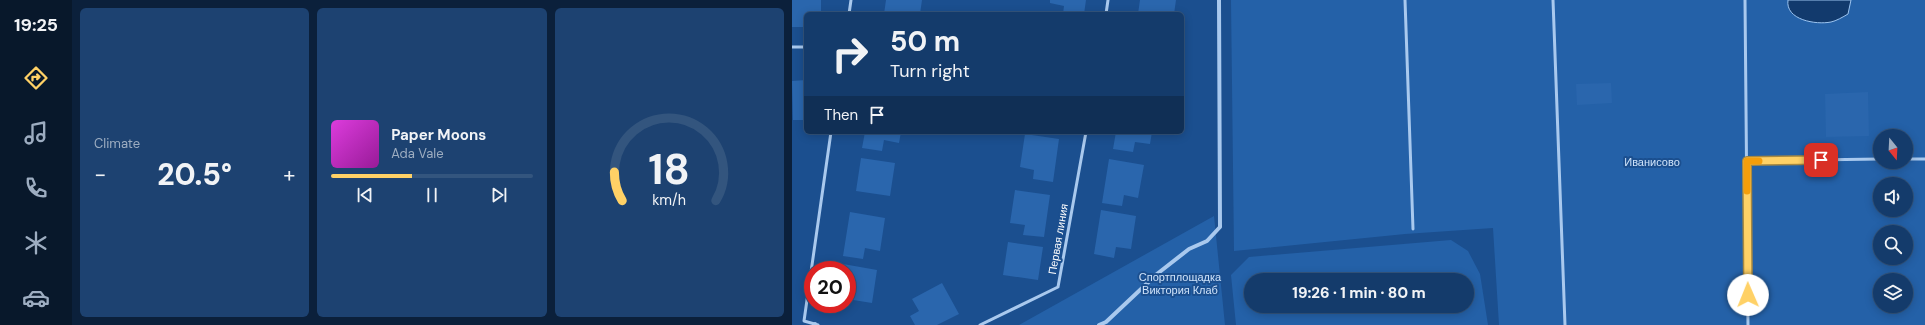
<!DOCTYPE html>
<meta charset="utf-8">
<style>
:root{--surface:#143b6b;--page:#1d4271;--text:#f1f3f6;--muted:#9dadc1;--line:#33557e;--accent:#ffd166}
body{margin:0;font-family:"DM Sans",sans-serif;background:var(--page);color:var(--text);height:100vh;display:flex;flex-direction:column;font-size:15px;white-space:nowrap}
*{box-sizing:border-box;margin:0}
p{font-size:13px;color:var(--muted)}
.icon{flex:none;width:22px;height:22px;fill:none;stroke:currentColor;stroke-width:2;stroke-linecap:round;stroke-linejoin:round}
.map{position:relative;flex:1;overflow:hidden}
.sheet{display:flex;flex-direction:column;gap:8px;padding:8px;background:#0b203b;width:720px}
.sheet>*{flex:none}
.banner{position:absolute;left:12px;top:12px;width:380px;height:122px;border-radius:6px;box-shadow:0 2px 10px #0003,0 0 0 1px var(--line);background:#143b6b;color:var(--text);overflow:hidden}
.needle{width:26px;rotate:162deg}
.buttons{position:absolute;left:1081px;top:129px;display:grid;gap:8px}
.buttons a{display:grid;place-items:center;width:40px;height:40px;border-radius:50%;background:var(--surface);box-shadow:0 2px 10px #0003,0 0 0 1px var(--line);font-size:20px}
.speed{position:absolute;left:12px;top:261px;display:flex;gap:8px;font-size:20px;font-weight:700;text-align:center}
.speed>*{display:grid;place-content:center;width:52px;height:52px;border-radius:50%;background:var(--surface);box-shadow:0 2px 10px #0003,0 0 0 1px var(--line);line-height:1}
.speed .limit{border:6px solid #d22;background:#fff;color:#111}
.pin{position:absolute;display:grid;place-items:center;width:34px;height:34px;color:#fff;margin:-17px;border-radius:8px;box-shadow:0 2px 6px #0006}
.me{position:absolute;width:44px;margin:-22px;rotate:359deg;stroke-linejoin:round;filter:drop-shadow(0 0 3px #0008)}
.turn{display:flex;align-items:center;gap:14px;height:84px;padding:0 20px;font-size:18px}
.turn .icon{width:52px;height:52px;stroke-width:2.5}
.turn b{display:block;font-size:28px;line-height:34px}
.then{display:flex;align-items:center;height:38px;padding:0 20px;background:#0003;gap:8px;font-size:15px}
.big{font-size:30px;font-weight:800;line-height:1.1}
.sheet .widget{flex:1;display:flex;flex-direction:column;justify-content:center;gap:6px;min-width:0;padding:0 14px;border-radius:6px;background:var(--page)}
.sheet .dial{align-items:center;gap:0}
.dial svg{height:104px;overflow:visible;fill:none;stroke:var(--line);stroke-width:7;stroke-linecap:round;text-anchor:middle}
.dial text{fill:var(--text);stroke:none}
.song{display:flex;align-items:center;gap:12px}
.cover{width:48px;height:48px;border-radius:6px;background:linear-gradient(135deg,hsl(300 70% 55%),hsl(300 70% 35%))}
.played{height:4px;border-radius:2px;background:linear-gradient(90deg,var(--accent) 40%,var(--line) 40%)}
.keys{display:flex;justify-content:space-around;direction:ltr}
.heat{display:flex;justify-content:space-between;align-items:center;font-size:22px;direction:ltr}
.sheet .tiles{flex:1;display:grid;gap:8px;grid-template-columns:repeat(3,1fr)}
.trip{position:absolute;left:452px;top:273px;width:230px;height:40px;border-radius:20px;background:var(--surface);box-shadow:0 2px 10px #0003,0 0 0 1px var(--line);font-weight:800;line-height:40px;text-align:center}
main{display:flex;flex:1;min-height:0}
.tab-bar{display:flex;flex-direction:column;width:72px;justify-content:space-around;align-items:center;background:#08182b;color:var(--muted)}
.tab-bar .icon{width:28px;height:28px}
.tab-bar .active{color:var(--accent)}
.tab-bar b{font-size:18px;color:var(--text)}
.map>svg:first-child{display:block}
</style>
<main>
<nav class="tab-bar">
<b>19:25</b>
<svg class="icon active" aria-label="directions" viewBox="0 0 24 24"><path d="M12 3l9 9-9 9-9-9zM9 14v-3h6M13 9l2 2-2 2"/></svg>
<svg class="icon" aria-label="music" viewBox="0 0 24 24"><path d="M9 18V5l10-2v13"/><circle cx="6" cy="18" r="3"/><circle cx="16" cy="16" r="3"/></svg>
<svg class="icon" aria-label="phone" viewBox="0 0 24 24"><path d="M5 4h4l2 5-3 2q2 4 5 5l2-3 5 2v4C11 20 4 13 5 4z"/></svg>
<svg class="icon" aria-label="climate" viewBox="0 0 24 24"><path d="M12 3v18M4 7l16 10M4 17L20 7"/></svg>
<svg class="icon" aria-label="car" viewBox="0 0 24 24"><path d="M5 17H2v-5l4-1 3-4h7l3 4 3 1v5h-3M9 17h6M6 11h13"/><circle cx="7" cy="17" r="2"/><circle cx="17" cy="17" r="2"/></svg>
</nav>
<section class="sheet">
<div class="tiles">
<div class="widget"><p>Climate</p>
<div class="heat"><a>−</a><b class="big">20.5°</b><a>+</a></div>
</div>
<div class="widget">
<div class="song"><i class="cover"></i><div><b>Paper Moons</b><p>Ada Vale</p></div></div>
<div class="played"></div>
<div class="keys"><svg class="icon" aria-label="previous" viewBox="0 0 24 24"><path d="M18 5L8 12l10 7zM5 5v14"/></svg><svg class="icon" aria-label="pause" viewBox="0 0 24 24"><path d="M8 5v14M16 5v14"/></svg><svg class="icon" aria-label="next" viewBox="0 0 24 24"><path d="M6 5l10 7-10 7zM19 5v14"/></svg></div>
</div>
<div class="widget dial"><svg viewBox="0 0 100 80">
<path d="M14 69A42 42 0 1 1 86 69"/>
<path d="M14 69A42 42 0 0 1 8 47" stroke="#ffd166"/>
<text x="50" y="56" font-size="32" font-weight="700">18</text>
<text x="50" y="72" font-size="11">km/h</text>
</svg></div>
</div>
</section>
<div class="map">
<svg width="1133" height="325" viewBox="0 0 1133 325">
<rect width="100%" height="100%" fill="#1b4f8f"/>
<path fill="#2461a8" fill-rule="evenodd" d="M439 0H1133V325H707L701 228 613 234 442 251ZM1088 136H1114V162H1088ZM1088 184H1114V210H1088ZM1088 232H1114V258H1088ZM1088 280H1114V306H1088Z
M422 216 433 325H227Z
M659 240 676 251 688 274 696 325H444L439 275 457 257ZM459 280H675V306H459Z"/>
<path fill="#123a6d" stroke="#9cc4f0" d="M996 0H1059L1056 14C1051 17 1044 21 1039 22 1024 25 993 20 996 0Z"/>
<path fill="#2a66ad" d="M0 0H29V14H14V27H0Z
M94 0H130L128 14H92Z
M258 0H294L292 14H271L272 6 258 3Z
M348 0H384L382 14H346Z
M14 80V120H1L0 81Z
M819 83 820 103 785 105 784 84Z
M1076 92 1077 136 1034 137 1033 94Z
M73 132H109L107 143 92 140 90 151 70 148Z
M324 132H360L358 144 343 142 341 152 321 149Z
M233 134 267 139 261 182 241 179 242 170 228 167Z
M69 158 103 163 98 196 64 191Z
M317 159 352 165 346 198 332 195 330 206 310 203Z
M223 190 258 195 252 237 231 235 233 225 218 223Z
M309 210 344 216 339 249 324 247 322 258 302 254Z
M58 212 93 218 88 251 73 248 71 259 51 256Z
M216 242 251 247 246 280 211 275Z
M51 264 85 270 80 303 55 299V270H50Z
M150 283 167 314 145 325H123L118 316 127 311 120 299Z"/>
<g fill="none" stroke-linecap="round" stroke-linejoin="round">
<path stroke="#a9c9ee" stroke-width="3" d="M613 0 621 229
M761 0 773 325
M953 0 956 325
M57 14 59 0
M314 14 316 0
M0 47H14
M1114 159H1133
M955 161 1088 159
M26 325 12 321 39 132
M188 325 266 287 294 132"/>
<path stroke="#a9c9ee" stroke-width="4" d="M22 325 23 324
M307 325 314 322 365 274 397 249 415 241 428 227 427 0"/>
</g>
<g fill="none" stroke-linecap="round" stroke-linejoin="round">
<g stroke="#a68842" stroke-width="10">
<path id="route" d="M956 295 955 161 1029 160"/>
</g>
<use href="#route" stroke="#ffd166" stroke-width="7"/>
<path stroke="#f59e0b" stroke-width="7" d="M955 191V161H967"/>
</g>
<g text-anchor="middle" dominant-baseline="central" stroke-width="4" stroke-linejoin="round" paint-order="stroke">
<g font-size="11" fill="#cfe3fa" stroke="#1b4f8f">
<text x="860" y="162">Иванисово</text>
<text x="388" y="277">Спортплощадка<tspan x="388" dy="13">Виктория Клаб</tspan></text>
</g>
<g font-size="11" fill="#fff" stroke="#1b4f8f">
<text transform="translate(266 239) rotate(-80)">Первая линия</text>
</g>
</g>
</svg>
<div class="buttons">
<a><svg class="needle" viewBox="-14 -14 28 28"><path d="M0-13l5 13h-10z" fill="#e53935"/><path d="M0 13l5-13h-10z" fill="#9dadc1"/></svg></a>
<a><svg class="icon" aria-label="sound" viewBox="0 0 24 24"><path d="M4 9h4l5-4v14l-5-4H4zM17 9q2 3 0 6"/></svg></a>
<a><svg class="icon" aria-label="search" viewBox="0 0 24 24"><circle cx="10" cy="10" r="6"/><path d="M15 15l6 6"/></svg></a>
<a><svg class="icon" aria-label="layers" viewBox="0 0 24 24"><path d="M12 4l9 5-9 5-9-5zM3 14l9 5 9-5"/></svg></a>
</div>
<div class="speed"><div class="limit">20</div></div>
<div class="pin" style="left:1029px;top:160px;background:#d93025"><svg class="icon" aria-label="arrive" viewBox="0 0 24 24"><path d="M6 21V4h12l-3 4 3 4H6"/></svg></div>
<svg class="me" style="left:956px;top:295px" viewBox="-20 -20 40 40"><circle r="19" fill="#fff"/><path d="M0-13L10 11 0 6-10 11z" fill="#ffd166"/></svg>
<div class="trip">19:26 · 1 min · 80 m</div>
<div class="banner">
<div class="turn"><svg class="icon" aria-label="right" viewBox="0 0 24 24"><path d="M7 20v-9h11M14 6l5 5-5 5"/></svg><div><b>50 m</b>Turn right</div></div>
<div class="then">Then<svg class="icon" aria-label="arrive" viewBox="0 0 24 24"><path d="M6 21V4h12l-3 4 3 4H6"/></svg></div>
</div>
</div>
</main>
